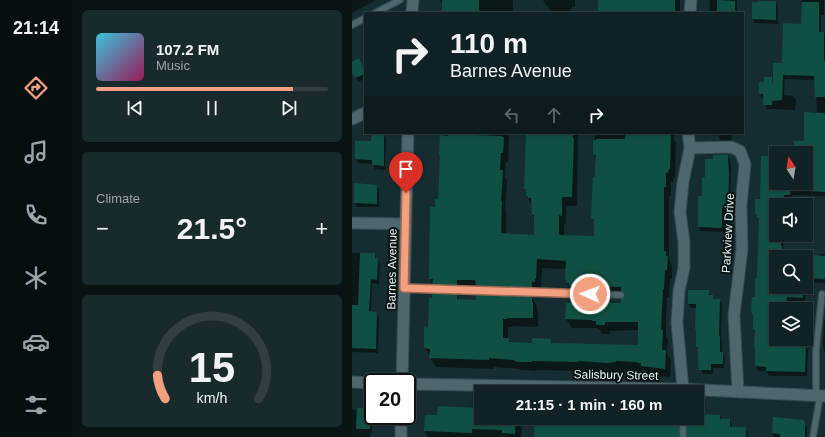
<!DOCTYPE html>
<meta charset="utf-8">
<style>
:root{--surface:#102225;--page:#192a2d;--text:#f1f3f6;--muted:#9ca4a7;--line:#303f42;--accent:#f2a080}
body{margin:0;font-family:Arial,sans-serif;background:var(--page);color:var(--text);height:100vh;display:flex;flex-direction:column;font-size:15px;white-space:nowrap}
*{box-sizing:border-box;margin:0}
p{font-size:13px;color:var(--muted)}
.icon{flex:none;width:22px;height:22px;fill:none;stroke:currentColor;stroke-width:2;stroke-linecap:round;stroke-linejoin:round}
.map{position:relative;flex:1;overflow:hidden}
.panel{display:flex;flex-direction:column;gap:10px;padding:10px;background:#091314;width:280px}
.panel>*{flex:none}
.guide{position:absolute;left:12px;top:12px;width:380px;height:122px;border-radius:0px;box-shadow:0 1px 3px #0004,0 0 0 1px var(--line);background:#102225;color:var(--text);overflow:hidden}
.needle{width:26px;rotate:348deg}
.fabs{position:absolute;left:417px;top:146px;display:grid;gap:8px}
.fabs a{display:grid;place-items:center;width:44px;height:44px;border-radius:0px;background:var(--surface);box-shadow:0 1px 3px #0004,0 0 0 1px var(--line);font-size:20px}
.speed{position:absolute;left:12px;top:373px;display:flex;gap:8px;font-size:20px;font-weight:700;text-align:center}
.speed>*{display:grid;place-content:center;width:52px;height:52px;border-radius:50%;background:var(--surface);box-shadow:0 1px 3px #0004,0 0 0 1px var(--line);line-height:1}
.speed .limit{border:2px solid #111;border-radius:6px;background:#fff;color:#111}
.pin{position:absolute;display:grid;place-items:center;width:34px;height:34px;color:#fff;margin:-41px -17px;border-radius:50% 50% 50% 0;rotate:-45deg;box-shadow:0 0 4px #0007}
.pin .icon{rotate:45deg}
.me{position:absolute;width:44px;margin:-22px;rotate:272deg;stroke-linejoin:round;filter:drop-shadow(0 0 3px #0008)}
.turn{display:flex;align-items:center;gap:14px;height:84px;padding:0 20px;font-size:18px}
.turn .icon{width:52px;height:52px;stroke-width:2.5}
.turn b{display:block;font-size:28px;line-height:34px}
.lanes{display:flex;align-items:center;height:38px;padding:0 20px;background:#0003;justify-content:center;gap:20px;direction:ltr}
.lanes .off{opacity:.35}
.big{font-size:30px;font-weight:700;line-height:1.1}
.panel .tile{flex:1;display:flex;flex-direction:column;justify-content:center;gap:6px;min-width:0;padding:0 14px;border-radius:6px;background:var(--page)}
.panel .dial{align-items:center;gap:0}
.dial svg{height:104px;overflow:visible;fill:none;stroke:var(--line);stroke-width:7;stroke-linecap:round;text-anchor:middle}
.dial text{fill:var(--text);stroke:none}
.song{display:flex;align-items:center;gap:12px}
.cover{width:48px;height:48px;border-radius:6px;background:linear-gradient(135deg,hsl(190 70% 55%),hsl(330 70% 35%))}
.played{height:4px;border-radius:2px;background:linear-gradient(90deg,var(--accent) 85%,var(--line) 85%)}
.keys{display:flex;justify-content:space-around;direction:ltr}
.heat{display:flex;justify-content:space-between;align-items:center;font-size:22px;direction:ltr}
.trip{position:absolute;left:122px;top:385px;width:230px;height:40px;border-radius:0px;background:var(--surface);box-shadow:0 1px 3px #0004,0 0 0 1px var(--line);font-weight:700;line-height:40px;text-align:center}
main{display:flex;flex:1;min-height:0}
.dock{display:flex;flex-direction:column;width:72px;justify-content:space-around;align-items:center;background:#060e0f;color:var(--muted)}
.dock .icon{width:28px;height:28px}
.dock .current{color:var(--accent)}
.dock b{font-size:18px;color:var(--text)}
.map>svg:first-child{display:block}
</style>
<main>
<nav class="dock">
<b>21:14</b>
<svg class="icon current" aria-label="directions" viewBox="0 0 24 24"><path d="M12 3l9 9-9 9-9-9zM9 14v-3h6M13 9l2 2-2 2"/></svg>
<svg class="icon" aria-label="music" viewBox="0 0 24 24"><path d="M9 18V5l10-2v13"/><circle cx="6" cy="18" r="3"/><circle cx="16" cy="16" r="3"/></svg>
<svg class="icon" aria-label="phone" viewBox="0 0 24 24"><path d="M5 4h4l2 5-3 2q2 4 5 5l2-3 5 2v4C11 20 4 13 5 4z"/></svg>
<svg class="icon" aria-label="climate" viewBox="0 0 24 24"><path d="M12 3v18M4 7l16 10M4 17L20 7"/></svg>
<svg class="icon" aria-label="car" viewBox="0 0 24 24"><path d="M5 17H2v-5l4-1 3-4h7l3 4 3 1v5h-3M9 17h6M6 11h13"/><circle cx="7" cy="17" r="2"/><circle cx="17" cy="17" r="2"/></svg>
<svg class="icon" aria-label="filters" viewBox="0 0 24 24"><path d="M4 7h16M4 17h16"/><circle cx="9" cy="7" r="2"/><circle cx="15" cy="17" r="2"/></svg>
</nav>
<section class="panel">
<div class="tile">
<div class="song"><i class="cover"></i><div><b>107.2 FM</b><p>Music</p></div></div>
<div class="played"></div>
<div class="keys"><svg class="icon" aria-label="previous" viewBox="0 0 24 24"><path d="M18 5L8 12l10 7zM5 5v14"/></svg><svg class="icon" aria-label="pause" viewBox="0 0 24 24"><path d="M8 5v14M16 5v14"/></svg><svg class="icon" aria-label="next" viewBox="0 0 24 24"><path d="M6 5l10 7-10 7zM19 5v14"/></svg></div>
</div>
<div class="tile"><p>Climate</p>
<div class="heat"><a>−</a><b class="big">21.5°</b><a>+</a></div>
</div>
<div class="tile dial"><svg viewBox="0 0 100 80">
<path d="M14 69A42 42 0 1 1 86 69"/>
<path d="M14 69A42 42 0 0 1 8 51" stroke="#f2a080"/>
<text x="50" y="56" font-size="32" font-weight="700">15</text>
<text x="50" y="72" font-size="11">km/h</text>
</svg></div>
</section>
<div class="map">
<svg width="473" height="437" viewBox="0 0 473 437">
<rect width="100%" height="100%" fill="#152d31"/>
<path fill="#0007" fill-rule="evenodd" d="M0 0H24L0 13Z
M88 0H161V13H91V4Z
M191 0H223V7H220V9H218V11H216V13L200 12 195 6H194Z
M247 0H328V13H247Z
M358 0H385V13H357Z
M450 0H472V15H469V33H472L473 35V196L440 195V199H434V205H424V235H432L431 250 432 251V255L468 257V254H473V283L454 282V285V257H424V287H454L453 302 437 301 436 309H424V339H452V346H453L456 350 455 376H417L414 371H406L404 366V350L403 348 404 333 402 329 404 298 406 279 408 221 404 213 424 157V183H454V179H456V161H454V153H443L453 142V112H465L463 80 433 79 432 95 441 96 444 100 443 110 415 109 412 104V98H410L408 93 422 84 450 25Z
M424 2 426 7V24L403 23 401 19V3Z
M12 35H13V48L12 45Z
M0 63 13 73V79L6 82 0 71Z
M89 133H157L156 162H154L153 177 155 180 153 210 154 211V234L183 236V219L181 215 180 205 175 196V192L173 189 175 133H226L225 206H214V224H212V236L243 237V222L241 218 244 178V158L242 153 243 133H322V140L324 143 323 177H322L321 182H319V196H317V259L320 266V279H318L317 297H315L314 321V337L316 340 315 354 319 360 318 377 295 375 293 372H291L290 371 269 370V371L261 372 231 370V371L184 370V371L172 370H168L167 369 142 367V369L84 367 73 348 87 294 78 279 84 208 86 200 89 157 88 155ZM190 268 214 269 215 283 220 292 224 294 273 296V298L270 304 214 319 220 328H245L246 330H248L250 334H258V331L288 330 287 346 201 344 198 340 181 344 159 343 156 339V327H160V326L186 327V312L185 310V306L179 296 185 297V290H188V288H189ZM110 289H126L130 296 125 301 108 300 104 294H110Z
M357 133H389V134H380L379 142 369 141 367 137V135H358Z
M32 135 34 139 33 170 23 169 21 164 6 163 4 159V142H20Z
M376 156 378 160 379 166 378 213 372 212V232L349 231 347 227 354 178Z
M25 186 27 190V207H5L3 202Z
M0 253 22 254 28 263 27 284 20 283 19 312 24 313 27 317 26 353 0 352Z
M356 291 362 300H367L370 304 369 339 370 341V353L373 358 372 368H361V374H351L348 369 347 351 345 347V308H339L337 304Z
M472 321H473V352L471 347Z
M14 409 15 412H18L20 417V433H18V437H0V410Z
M125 409 129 415V418H163L170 429 169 437H76L73 431V416H86Z
M345 415 368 416 370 420H378L380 425V428H393L396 432V437H336L345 418Z
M194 418H267L268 422 288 423V418H327L329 422V437H183L193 421Z
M422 418 451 421 455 428V437H421Z"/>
<path fill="#105044" d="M90 0H127V13H90Z
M246 0H323V12L315 11 314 13H246Z
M365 0 383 1V13H365Z
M407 1H424V20L400 19V2H406Z
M450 2H467V32H472V61H473V97H463L462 76 431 75 430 100 420 101V105H411V94H407V82H412V77H420V83H421V63H430L431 23 449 24Z
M7 58 13 71V74L3 78 0 73V62Z
M452 112 473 113V192L454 191 455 157H454V153H442V141H452Z
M105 133H122V135L150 136V137H152L151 153H149L148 170H151L149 201H150L149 233 182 235V215H180L179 198H176V196H174V189H172L174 133H218V135H221V138H222L220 197H210V216L207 215V235L242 236V219H240L239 217 241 177H243V166L244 155H242L241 153V140H244V139H273V133H319L318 169H317L316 173H314V187H312V251H314V256H316L315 270H313L312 289H311L309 330H311L310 350H314L313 369 289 366V363H285V362L264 361V362L255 363 226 361V362L180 361V362H166L162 361V360L137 358V360L77 358 78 349 72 348V327L76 328 77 298H80V293L105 294V299L124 300V295L180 296V302H181V318H155V319H151V338H157V342L180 343V338L199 339V343L286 345V322H253V325H244V321H240V320L213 319 214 303H269V299L272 298 273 295 272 292 269 291V287L217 286V283H214V280L213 279 214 261 185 259 184 279H183V282L180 281V288L124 286 123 280H105V285H80L81 279H77V276L78 207H83V199H86L88 155H87L88 135 96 136V135H105Z
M20 134H32V166L20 165V160L3 159V141H19Z
M364 155H376L377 174 376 209 370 208V228L346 227V196H350V177H353V159H361V156Z
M409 156H424V183H439L438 195H432V205H424V235H430L429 246H430V257H424V287H452L451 298 435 297 434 309H424V339H450V345H454L453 372 414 371V367L403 366V348H402L403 330 401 329V315L399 311 400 297H403V278H405L407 218H405V214H403V199H408Z
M2 183 25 185V204L2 203Z
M8 253H23V258H26L25 280 19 279 17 311 25 312 24 349 0 348V305H6Z
M454 255 473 256V279L454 278Z
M336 290H357V295H361V299H368L367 336H368V352H371V364H359V370H347V367H346V347H344V329H343L344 304H336Z
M86 406 126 408V418H163V434L150 433V430L120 429V433L72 431 73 415H85Z
M5 408H14V411H18V429H4Z
M345 414 368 415V419H378V427H394V437H335V418H345Z
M421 417 452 420V422H453V437H428V434L420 433Z
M193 418H266V421L287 422V418H327V437H182L183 420H192Z"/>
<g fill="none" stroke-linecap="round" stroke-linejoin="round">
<g stroke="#374a4e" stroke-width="8">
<path id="service" d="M23 13 48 0
M0 25 13 18
M52 288 269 295
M464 396V350L470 294
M331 437V418
M461 437 468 396"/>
</g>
<g stroke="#374a4e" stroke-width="13">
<path id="minor" d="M60 13 61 0
M338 13 339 0
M0 119 13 113
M338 148 379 147 388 151 393 164 389 205 390 249 382 315 386 392
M0 223 54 224
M0 382 21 383
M50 382 56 133
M55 384 331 389 473 396
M331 389 325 323 327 291 332 268V242L328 212 331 182 338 148 336 133
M49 437V416"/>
</g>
<use href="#service" stroke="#4e676c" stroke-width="5.5"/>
<use href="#minor" stroke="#4e676c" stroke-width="11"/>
</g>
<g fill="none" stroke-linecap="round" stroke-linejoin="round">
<g stroke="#9d6853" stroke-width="10">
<path id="route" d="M54 193 52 288 238 294"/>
</g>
<use href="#route" stroke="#f2a080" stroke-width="7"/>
</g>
<g text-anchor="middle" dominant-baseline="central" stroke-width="4" stroke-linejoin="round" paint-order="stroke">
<g font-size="12" fill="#e4f2f5" stroke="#091415">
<text transform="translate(376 233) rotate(-87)">Parkview Drive</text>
<text transform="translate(40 269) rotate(-89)">Barnes Avenue</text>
<text transform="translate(264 375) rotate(1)">Salisbury Street</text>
</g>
</g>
</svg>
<div class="fabs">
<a><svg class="needle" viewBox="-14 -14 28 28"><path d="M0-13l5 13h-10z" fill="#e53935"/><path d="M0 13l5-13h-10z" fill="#9ca4a7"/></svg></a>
<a><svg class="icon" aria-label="sound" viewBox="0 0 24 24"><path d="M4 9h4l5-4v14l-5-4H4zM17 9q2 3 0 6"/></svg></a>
<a><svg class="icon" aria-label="search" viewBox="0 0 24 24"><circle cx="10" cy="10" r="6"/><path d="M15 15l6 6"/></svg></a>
<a><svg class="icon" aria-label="layers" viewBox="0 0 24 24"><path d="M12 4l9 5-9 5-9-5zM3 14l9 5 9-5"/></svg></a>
</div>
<div class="speed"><div class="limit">20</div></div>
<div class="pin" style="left:54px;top:193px;background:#d93025"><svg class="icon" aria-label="arrive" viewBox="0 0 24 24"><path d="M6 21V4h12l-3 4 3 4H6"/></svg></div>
<svg class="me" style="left:238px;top:294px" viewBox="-20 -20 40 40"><circle r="17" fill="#f2a080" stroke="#fff" stroke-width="3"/><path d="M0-11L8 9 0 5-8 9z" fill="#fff"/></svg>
<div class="trip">21:15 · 1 min · 160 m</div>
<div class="guide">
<div class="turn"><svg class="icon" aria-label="right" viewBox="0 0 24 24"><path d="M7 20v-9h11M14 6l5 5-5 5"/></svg><div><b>110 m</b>Barnes Avenue</div></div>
<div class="lanes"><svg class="icon off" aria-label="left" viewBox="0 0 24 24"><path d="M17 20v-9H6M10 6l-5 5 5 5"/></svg><svg class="icon off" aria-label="ahead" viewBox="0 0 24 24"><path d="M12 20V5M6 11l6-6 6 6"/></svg><svg class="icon" aria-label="right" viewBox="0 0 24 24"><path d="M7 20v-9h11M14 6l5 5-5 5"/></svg></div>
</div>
</div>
</main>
